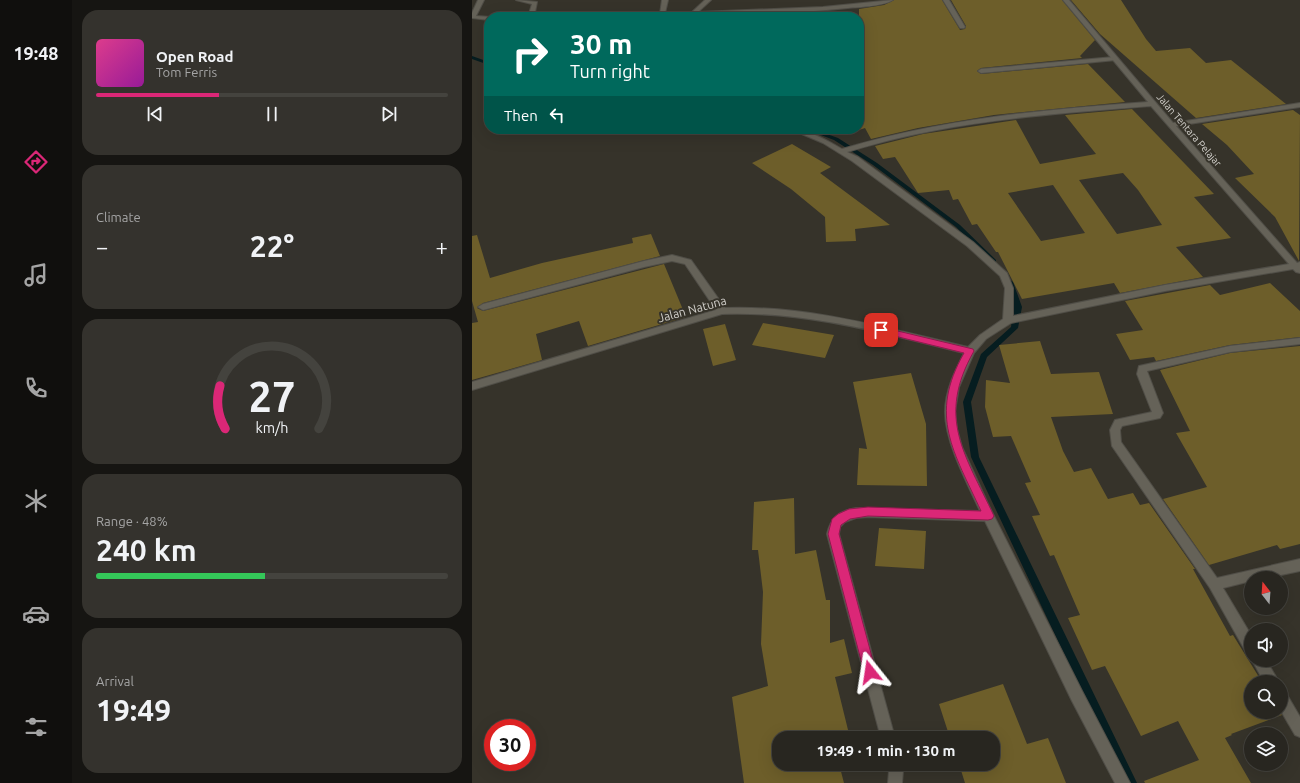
<!DOCTYPE html>
<meta charset="utf-8">
<style>
:root{--surface:#282620;--page:#34322d;--text:#f1f3f6;--muted:#a5a5a5;--line:#44433e;--accent:#db2777}
body{margin:0;font-family:Ubuntu,sans-serif;background:var(--page);color:var(--text);height:100vh;display:flex;flex-direction:column;font-size:15px;white-space:nowrap}
*{box-sizing:border-box;margin:0}
p{font-size:13px;color:var(--muted)}
.icon{flex:none;width:22px;height:22px;fill:none;stroke:currentColor;stroke-width:2;stroke-linecap:round;stroke-linejoin:round}
.map{position:relative;flex:1;overflow:hidden}
.details{display:flex;flex-direction:column;gap:10px;padding:10px;background:#161512;width:400px}
.details>*{flex:none}
.top-card{position:absolute;left:12px;top:12px;width:380px;height:122px;border-radius:16px;box-shadow:0 4px 16px #0002,0 0 0 1px var(--line);background:#00695c;color:#fff;overflow:hidden}
.needle{width:26px;rotate:343deg}
.fabs{position:absolute;left:772px;top:571px;display:grid;gap:8px}
.fabs a{display:grid;place-items:center;width:44px;height:44px;border-radius:50%;background:var(--surface);box-shadow:0 4px 16px #0002,0 0 0 1px var(--line);font-size:20px}
.speed{position:absolute;left:12px;top:719px;display:flex;gap:8px;font-size:20px;font-weight:700;text-align:center}
.speed>*{display:grid;place-content:center;width:52px;height:52px;border-radius:50%;background:var(--surface);box-shadow:0 4px 16px #0002,0 0 0 1px var(--line);line-height:1}
.speed .limit{border:6px solid #d22;background:#fff;color:#111}
.pin{position:absolute;display:grid;place-items:center;width:34px;height:34px;color:#fff;margin:-17px;border-radius:8px;box-shadow:0 2px 6px #0006}
.me{position:absolute;width:44px;margin:-22px;rotate:345deg;stroke-linejoin:round;filter:drop-shadow(0 0 3px #0008)}
.turn{display:flex;align-items:center;gap:14px;height:84px;padding:0 20px;font-size:18px}
.turn .icon{width:52px;height:52px;stroke-width:2.5}
.turn b{display:block;font-size:28px;line-height:34px}
.then{display:flex;align-items:center;height:38px;padding:0 20px;background:#0003;gap:8px;font-size:15px}
.big{font-size:30px;font-weight:700;line-height:1.1}
.details .widget{flex:1;display:flex;flex-direction:column;justify-content:center;gap:6px;min-width:0;padding:0 14px;border-radius:16px;background:var(--page)}
.details .dial{align-items:center;gap:0}
.dial svg{height:104px;overflow:visible;fill:none;stroke:var(--line);stroke-width:7;stroke-linecap:round;text-anchor:middle}
.dial text{fill:var(--text);stroke:none}
.song{display:flex;align-items:center;gap:12px}
.cover{width:48px;height:48px;border-radius:6px;background:linear-gradient(135deg,hsl(330 70% 55%),hsl(300 70% 35%))}
.played{height:4px;border-radius:2px;background:linear-gradient(90deg,var(--accent) 35%,var(--line) 35%)}
.keys{display:flex;justify-content:space-around;direction:ltr}
.heat{display:flex;justify-content:space-between;align-items:center;font-size:22px;direction:ltr}
.charge{height:6px;border-radius:3px;background:linear-gradient(90deg,#34c759 48%,var(--line) 0)}
.trip{position:absolute;left:300px;top:731px;width:228px;height:40px;border-radius:16px;background:var(--surface);box-shadow:0 4px 16px #0002,0 0 0 1px var(--line);font-weight:700;line-height:40px;text-align:center}
main{display:flex;flex:1;min-height:0}
.dock{display:flex;flex-direction:column;width:72px;justify-content:space-around;align-items:center;background:#100f0d;color:var(--muted)}
.dock .icon{width:28px;height:28px}
.dock .on{color:var(--accent)}
.dock b{font-size:18px;color:var(--text)}
.map>svg:first-child{display:block}
</style>
<main>
<nav class="dock">
<b>19:48</b>
<svg class="icon on" aria-label="directions" viewBox="0 0 24 24"><path d="M12 3l9 9-9 9-9-9zM9 14v-3h6M13 9l2 2-2 2"/></svg>
<svg class="icon" aria-label="music" viewBox="0 0 24 24"><path d="M9 18V5l10-2v13"/><circle cx="6" cy="18" r="3"/><circle cx="16" cy="16" r="3"/></svg>
<svg class="icon" aria-label="phone" viewBox="0 0 24 24"><path d="M5 4h4l2 5-3 2q2 4 5 5l2-3 5 2v4C11 20 4 13 5 4z"/></svg>
<svg class="icon" aria-label="climate" viewBox="0 0 24 24"><path d="M12 3v18M4 7l16 10M4 17L20 7"/></svg>
<svg class="icon" aria-label="car" viewBox="0 0 24 24"><path d="M5 17H2v-5l4-1 3-4h7l3 4 3 1v5h-3M9 17h6M6 11h13"/><circle cx="7" cy="17" r="2"/><circle cx="17" cy="17" r="2"/></svg>
<svg class="icon" aria-label="filters" viewBox="0 0 24 24"><path d="M4 7h16M4 17h16"/><circle cx="9" cy="7" r="2"/><circle cx="15" cy="17" r="2"/></svg>
</nav>
<section class="details">
<div class="widget">
<div class="song"><i class="cover"></i><div><b>Open Road</b><p>Tom Ferris</p></div></div>
<div class="played"></div>
<div class="keys"><svg class="icon" aria-label="previous" viewBox="0 0 24 24"><path d="M18 5L8 12l10 7zM5 5v14"/></svg><svg class="icon" aria-label="pause" viewBox="0 0 24 24"><path d="M8 5v14M16 5v14"/></svg><svg class="icon" aria-label="next" viewBox="0 0 24 24"><path d="M6 5l10 7-10 7zM19 5v14"/></svg></div>
</div>
<div class="widget"><p>Climate</p>
<div class="heat"><a>−</a><b class="big">22°</b><a>+</a></div>
</div>
<div class="widget dial"><svg viewBox="0 0 100 80">
<path d="M14 69A42 42 0 1 1 86 69"/>
<path d="M14 69A42 42 0 0 1 10 36" stroke="#db2777"/>
<text x="50" y="56" font-size="32" font-weight="700">27</text>
<text x="50" y="72" font-size="11">km/h</text>
</svg></div>
<div class="widget"><p>Range · 48%</p><b class="big">240 km</b><div class="charge"></div></div>
<div class="widget"><p>Arrival</p><b class="big">19:49</b></div>
</section>
<div class="map">
<svg width="828" height="783" viewBox="0 0 828 783">
<rect width="100%" height="100%" fill="#36332a"/>
<g fill="none" stroke-linecap="round" stroke-linejoin="round">
<path fill="#061d20" fill-rule="evenodd" d="M0 56 17 62V65L0 59Z
M333 129H341L366 138 405 163 488 225 524 260V264H520L484 227 401 165 362 140Z
M536 280H538L541 282 550 307 546 328 515 357 499 402 507 457 665 783H653L499 457 491 402 509 354 539 327 542 307 535 282Z"/>
</g>
<path fill="#6d5e2a" fill-rule="evenodd" d="M422 0H470L488 30 493 29 494 26 479 0H590L623 40 608 56 610 58 509 68 505 71 509 74 616 64 653 102 522 115 446 128 399 139 393 128 387 130V9L412 5Z
M599 0H649L674 39 684 51 718 48 734 63 759 60 814 104 724 118 628 34Z
M660 109 742 194 722 197 759 238 704 247 731 277 648 293 642 283 550 299 526 252H524L505 224 500 225 486 199 481 200 477 190 446 193 423 157 411 159 403 146 451 134 544 120 568 164 624 154 593 115ZM651 173 666 190 690 225 645 234 607 180ZM581 185 613 233 569 241 536 193Z
M821 110 828 115 827 261 803 217 763 178 782 174 755 145 730 124Z
M320 144 359 167 348 173 418 225 383 229 384 241 354 242 353 217 319 189 280 163Z
M179 234 188 256 11 303 5 308 11 311 192 264 214 317 116 346 107 321 64 334 70 360 0 380V323L6 322 0 301V236L5 235 18 278 70 263 161 243 160 238Z
M798 283 828 311V337L758 345 684 361 682 357 658 360 644 334 671 330 653 301 738 285 748 295Z
M291 323 362 335 353 358 280 345Z
M253 324 264 360 241 366 231 329Z
M568 341 579 374 627 372 641 414 579 417 591 451 602 472 619 468 636 499 661 493 668 505 677 503 723 569H721L758 636 761 635 790 682H779V712H808L810 715 759 734 760 735 753 738 779 783H673L672 781 727 760 706 721 669 736 633 666 620 670 596 618 608 615 582 555 578 556 560 516 568 515 553 483 559 482 539 436 521 437 513 407 514 380 538 383 527 345Z
M828 346V544L808 549 805 545 737 565 691 499 735 487 704 433 718 431 688 370 758 353Z
M439 373 454 424 455 486 385 485 387 448 395 449 381 382Z
M322 498 323 554 344 550 354 600H358V643L372 639 380 673 363 677 378 738H307V764H367L372 783H272L260 697 296 686 289 644 291 592 286 550H280L282 502Z
M407 528 454 531 452 569 403 566Z
M531 684 555 744 576 738 594 783H493L487 764H521V738H478L467 704Z"/>
<g fill="none" stroke-linecap="round" stroke-linejoin="round">
<g stroke="#504e47" stroke-width="2">
<path id="lane" d="M642 57 644 58V60L509 73 506 71 509 69Z"/>
</g>
<g stroke="#504e47" stroke-width="2">
<path id="street" d="M6 0H12L4 16 19 17H17V20L0 18V13Z
M44 0 65 2 62 17H56L60 4Z
M190 0H196L193 13H219L233 0H239L226 12 351 7 421 0C412 6 388 7 376 8 291 17 205 17 119 17L122 15 188 14Z
M471 0H477L493 27 492 28H488Z
M591 0H597L701 123 828 103V107L704 126 825 263 828 262V273L824 272 821 269 693 291 539 323 514 339 502 353 487 387 483 411 485 429 490 447 517 506 610 691 658 783H643L600 701 513 521 396 517 384 518 373 522 368 527 367 534 423 738H409L355 534C359 517 367 511 384 508L508 511C495 483 473 442 473 412 473 391 483 371 492 353 410 333 336 311 250 314L0 390V382L244 310 213 264 200 261 172 267 11 310 6 307 11 304 172 261 200 255 219 260 253 308C336 305 415 328 496 347L508 335 531 319 533 288 528 276 495 246 380 161 351 143 318 129C336 129 354 140 370 149 473 118 570 110 676 102ZM679 106 817 264 693 285 541 316V288L535 273 501 242 386 157 375 152C475 121 576 114 679 106Z
M828 338V344L758 352 675 371 691 413 688 418 650 426 648 430 649 442 745 578 828 559V571L795 578H779V581L751 588 779 635V653L774 652 738 588 640 446 638 430 643 420 680 412 665 374 667 366 758 346Z
M780 660H794L807 682H792Z
M809 691 814 693 828 717V737L823 735 809 711Z
M415 764H429L431 771 430 783H416L417 771Z"/>
</g>
<use href="#lane" fill="#656258" fill-rule="evenodd"/>
<use href="#street" fill="#656258" fill-rule="evenodd"/>
</g>
<path fill="#db2777" stroke="#8e194d" d="M409 327 501 349 502 351C464 418 493 454 522 516L520 519 516 520 396 516 378 519 369 525 367 534 404 672 402 676 398 678 394 676 392 672 356 534 360 519 366 514 377 509 396 507 509 511C482 452 456 416 492 353L406 332 404 330Z"/>
<g text-anchor="middle" dominant-baseline="central" stroke-width="4" stroke-linejoin="round" paint-order="stroke">
<g font-size="10" fill="#d3d1cc" stroke="#36332a">
<text transform="translate(717 130) rotate(49)">Jalan Tentara Pelajar</text>
</g>
<g font-size="12" fill="#d3d1cc" stroke="#36332a">
<text transform="translate(220 309) rotate(-15)">Jalan Natuna</text>
</g>
</g>
</svg>
<div class="fabs">
<a><svg class="needle" viewBox="-14 -14 28 28"><path d="M0-13l5 13h-10z" fill="#e53935"/><path d="M0 13l5-13h-10z" fill="#a5a5a5"/></svg></a>
<a><svg class="icon" aria-label="sound" viewBox="0 0 24 24"><path d="M4 9h4l5-4v14l-5-4H4zM17 9q2 3 0 6"/></svg></a>
<a><svg class="icon" aria-label="search" viewBox="0 0 24 24"><circle cx="10" cy="10" r="6"/><path d="M15 15l6 6"/></svg></a>
<a><svg class="icon" aria-label="layers" viewBox="0 0 24 24"><path d="M12 4l9 5-9 5-9-5zM3 14l9 5 9-5"/></svg></a>
</div>
<div class="speed"><div class="limit">30</div></div>
<div class="pin" style="left:409px;top:330px;background:#d93025"><svg class="icon" aria-label="arrive" viewBox="0 0 24 24"><path d="M6 21V4h12l-3 4 3 4H6"/></svg></div>
<svg class="me" style="left:398px;top:672px" viewBox="-20 -20 40 40"><path d="M0-17L14 15 0 8-14 15z" fill="#db2777" stroke="#fff" stroke-width="4"/></svg>
<div class="trip">19:49 · 1 min · 130 m</div>
<div class="top-card">
<div class="turn"><svg class="icon" aria-label="right" viewBox="0 0 24 24"><path d="M7 20v-9h11M14 6l5 5-5 5"/></svg><div><b>30 m</b>Turn right</div></div>
<div class="then">Then<svg class="icon" aria-label="left" viewBox="0 0 24 24"><path d="M17 20v-9H6M10 6l-5 5 5 5"/></svg></div>
</div>
</div>
</main>
